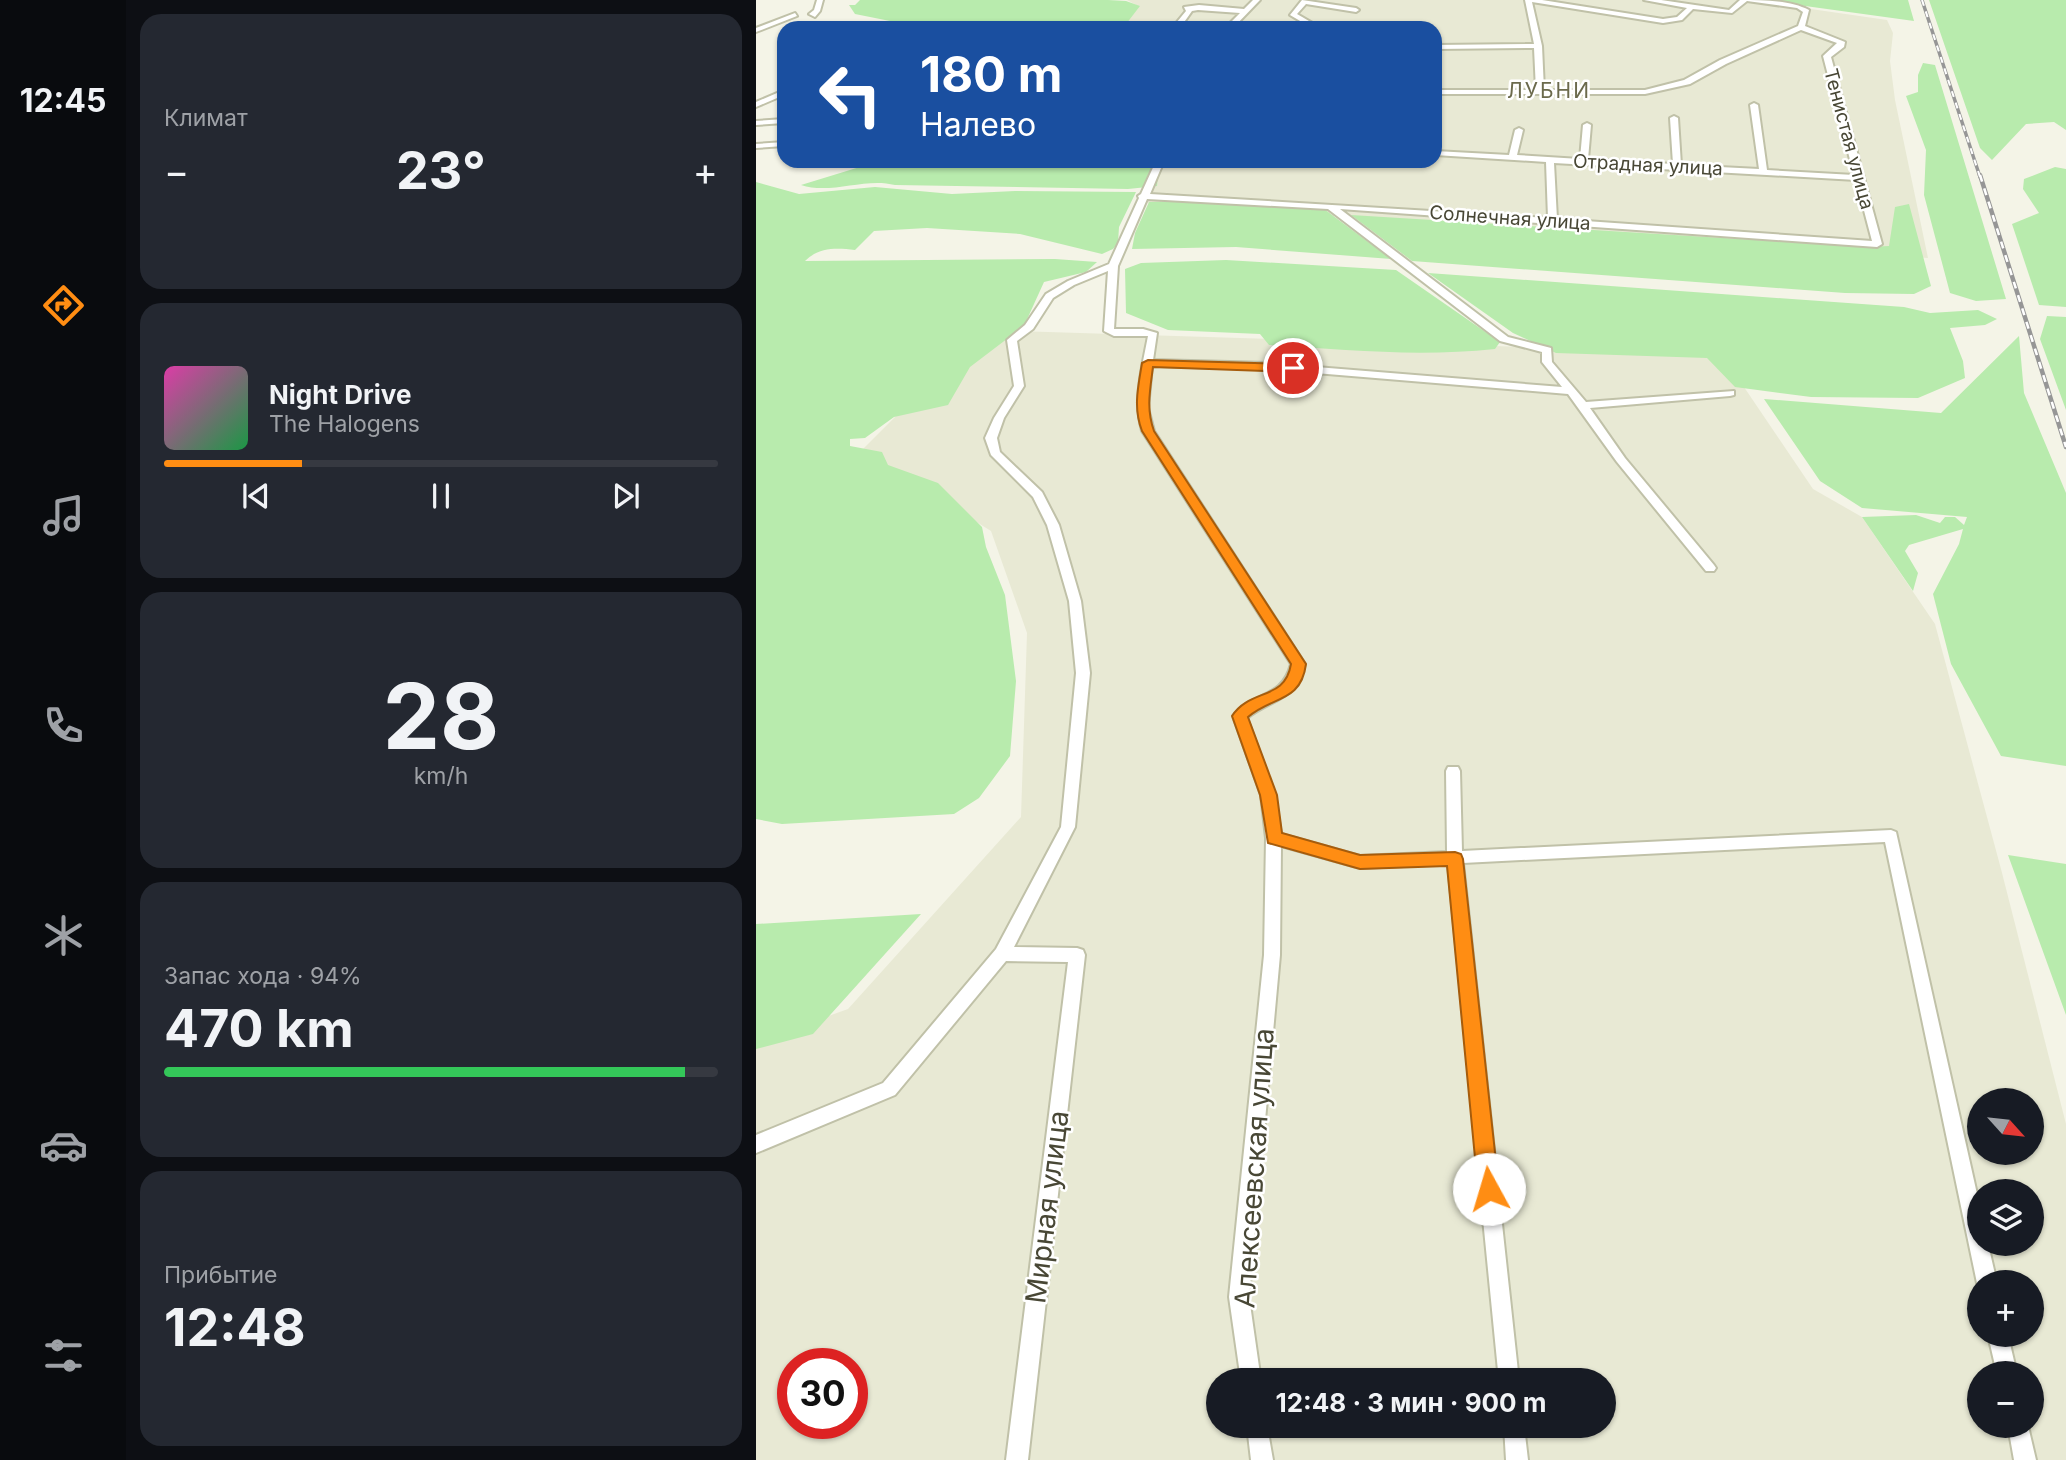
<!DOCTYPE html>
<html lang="ru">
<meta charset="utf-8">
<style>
:root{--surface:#171b24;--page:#242831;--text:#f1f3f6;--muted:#9ea1a6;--line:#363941;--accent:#ff8d13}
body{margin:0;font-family:Inter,sans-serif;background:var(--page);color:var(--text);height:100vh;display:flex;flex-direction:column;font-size:26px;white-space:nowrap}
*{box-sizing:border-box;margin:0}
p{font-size:23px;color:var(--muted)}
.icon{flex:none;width:38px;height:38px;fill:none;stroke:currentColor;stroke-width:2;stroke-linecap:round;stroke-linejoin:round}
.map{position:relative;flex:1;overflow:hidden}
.sheet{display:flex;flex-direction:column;gap:14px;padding:14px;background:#0d0f14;width:630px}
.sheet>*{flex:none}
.guide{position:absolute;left:21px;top:21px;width:665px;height:147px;border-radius:21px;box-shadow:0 2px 5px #0004;background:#1a4fa0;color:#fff;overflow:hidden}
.needle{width:46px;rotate:117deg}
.buttons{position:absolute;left:1211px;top:1088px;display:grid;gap:14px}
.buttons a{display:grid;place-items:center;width:77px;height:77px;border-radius:50%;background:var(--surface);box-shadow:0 2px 5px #0004;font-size:35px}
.speed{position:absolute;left:21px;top:1348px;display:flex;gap:14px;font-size:35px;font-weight:700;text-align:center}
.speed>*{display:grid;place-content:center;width:91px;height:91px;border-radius:50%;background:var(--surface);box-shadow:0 2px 5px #0004;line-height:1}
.speed .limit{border:10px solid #d22;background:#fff;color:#111}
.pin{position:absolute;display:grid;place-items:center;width:60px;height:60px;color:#fff;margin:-30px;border:4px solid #fff;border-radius:50%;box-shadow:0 2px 7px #0007}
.me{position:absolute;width:77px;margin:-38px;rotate:354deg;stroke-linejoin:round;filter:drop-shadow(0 0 5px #0008)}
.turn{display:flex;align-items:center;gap:24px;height:147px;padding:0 28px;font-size:32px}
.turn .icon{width:91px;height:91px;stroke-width:2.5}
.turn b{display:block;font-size:49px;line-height:60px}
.big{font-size:52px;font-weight:700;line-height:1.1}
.sheet .widget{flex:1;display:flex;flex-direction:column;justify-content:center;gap:10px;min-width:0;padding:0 24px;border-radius:21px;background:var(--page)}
.sheet .dial{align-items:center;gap:0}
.dial b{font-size:91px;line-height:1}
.song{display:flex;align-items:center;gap:21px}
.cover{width:84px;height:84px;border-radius:10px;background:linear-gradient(135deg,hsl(320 70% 55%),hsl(140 70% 35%))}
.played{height:7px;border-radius:4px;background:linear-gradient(90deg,var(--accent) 25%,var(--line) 25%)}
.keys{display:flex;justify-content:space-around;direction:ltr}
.heat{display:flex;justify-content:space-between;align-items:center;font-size:38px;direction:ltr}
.charge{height:10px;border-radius:5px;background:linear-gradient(90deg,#34c759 94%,var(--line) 0)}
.trip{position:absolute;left:450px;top:1368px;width:410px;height:70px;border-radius:35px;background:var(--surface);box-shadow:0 2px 5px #0004;font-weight:700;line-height:70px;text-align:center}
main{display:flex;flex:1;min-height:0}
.menu{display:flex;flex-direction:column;width:126px;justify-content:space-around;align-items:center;background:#090b0e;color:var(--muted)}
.menu .icon{width:49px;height:49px}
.menu .active{color:var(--accent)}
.menu b{font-size:32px;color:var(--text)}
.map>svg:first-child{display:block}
</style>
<main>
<nav class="menu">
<b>12:45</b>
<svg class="icon active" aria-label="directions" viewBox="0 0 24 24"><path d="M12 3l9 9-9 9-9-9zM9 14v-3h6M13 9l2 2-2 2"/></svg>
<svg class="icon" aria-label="music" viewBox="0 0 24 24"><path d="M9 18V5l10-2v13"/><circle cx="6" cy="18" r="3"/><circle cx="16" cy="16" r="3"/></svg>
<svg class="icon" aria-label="phone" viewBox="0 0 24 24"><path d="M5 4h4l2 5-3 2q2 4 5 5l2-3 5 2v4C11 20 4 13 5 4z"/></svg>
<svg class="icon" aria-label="climate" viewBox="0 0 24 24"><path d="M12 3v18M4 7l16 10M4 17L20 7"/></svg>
<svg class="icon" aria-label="car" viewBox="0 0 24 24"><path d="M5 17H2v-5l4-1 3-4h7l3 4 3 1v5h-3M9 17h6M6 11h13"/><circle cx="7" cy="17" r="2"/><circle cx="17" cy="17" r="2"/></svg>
<svg class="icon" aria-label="filters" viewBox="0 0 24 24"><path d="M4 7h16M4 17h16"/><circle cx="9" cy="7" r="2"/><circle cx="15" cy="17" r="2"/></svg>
</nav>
<section class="sheet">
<div class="widget"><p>Климат</p>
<div class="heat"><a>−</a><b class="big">23°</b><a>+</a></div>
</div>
<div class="widget">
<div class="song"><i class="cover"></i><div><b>Night Drive</b><p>The Halogens</p></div></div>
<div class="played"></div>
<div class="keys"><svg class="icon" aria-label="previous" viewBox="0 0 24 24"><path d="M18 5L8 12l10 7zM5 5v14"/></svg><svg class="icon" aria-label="pause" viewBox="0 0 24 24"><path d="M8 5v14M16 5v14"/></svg><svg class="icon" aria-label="next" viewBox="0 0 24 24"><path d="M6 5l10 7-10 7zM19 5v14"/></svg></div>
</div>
<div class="widget dial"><b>28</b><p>km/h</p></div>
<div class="widget"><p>Запас хода · 94%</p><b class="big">470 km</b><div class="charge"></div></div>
<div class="widget"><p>Прибытие</p><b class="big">12:48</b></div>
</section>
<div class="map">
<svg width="1310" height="1460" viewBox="0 0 1310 1460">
<rect width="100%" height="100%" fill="#f4f4e7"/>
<path fill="#e8e9d4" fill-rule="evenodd" d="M371 0H993L1131 20 1137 33 1134 61 1139 100 1172 258 388 203 405 161H679V28H355L377 7H384Z
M226 330 965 353 1057 489 1106 517 1179 624 1245 869 1310 1124V1460H0V1042L92 1009 265 817 271 633 235 531 106 450ZM1223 1101H1276V1153H1223ZM1223 1192H1276V1244H1223ZM1223 1283H1276V1335H1223ZM37 1363H96V1423H37ZM1223 1374H1276V1426H1223ZM462 1381H847V1426H462Z"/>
<path fill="#b8ebad" d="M104 0H352L370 1 384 6 367 28H169L99 14 93 5H99Z
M1005 0H1152L1158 21Z
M1173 0H1310V130L1298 122 1270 124 1236 160 1224 148Z
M1167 63 1179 65 1250 299 1220 301 1194 293 1168 195 1170 150 1150 96 1162 92V75Z
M156 161H403L401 186 372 189 139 185C109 177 75 195 45 185L107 166Z
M1299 167 1310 169V307L1283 305 1256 224 1283 213 1267 189 1268 179Z
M0 182 43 194 119 187 196 194 259 191 380 192 363 227 362 243 357 249 346 254 264 234 171 228 118 231 99 250C80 248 63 247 49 261L299 259 341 262 330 272 288 282 268 326 214 367 192 405 138 417 109 438 94 439V446L126 452 132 465 182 483 226 527 230 547 249 595 260 681 254 756 223 798 198 814 26 824 0 819Z
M417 201 568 209 635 259 480 247 376 249 379 233 393 202Z
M1153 204 1175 286 1158 294 1089 293 656 261 595 215 1111 247 1133 246 1139 207Z
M470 260 640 270 744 342 739 349C663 357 589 350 513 345L504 334 412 330 370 313 369 269 385 263Z
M672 273 1148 307 1174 313 1222 310 1241 319 1229 325 1194 328 1207 361 1209 378 1162 398 1055 397 979 387 951 358 800 353 757 333Z
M1291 316 1310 317V410L1284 339Z
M1263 336 1268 393 1310 493V766L1245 756 1195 664 1177 594 1203 544 1207 529 1153 545 1149 551 1162 573 1157 591 1106 517 1160 515 1184 523 1189 517H1199L1208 525 1211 517 1106 508 1064 481 1008 399 1185 413Z
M1252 855 1310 864V1015Z
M165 914 57 1034 0 1049V924Z"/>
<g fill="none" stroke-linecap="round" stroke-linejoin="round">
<g stroke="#c0c1a8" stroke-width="4">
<path id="minor" d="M61 0H67L64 11 59 17 53 14 58 10Z
M497 0H504L477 28H469L484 13 442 10 436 11 424 28H416L430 11 428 7 443 5 488 9Z
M546 0 600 8 603 10 600 12 550 4 541 14 565 28H556L534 15Z
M769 0H786L907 19 921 17 931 8 888 0H905L973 10 984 0C1006 0 1034 0 1053 10L1049 26 1089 42 1088 47 1075 57 1126 244 1121 247 584 209 752 337 795 348 796 362 830 402 978 391V395L974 396 834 408 869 458 958 565 960 568 958 571H950L861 462 812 394 512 369 396 366 392 408 398 431 549 664C540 701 517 698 491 718L519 795 525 834 604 856 691 852 690 771 692 767H702L704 771 706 851 1135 830 1140 832 1223 1203V1244H1232L1241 1283H1223V1288L1221 1283 1129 842 707 863 763 1381H743L692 864 604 868 525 846 524 955 493 1297 505 1381H485L473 1297 508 955 510 838 505 795 477 716C496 691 526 700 535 664L386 431C377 399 386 368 392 336H358L348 331 352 271 318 285 297 298 277 329 261 341 268 386 248 418 241 438 244 452 286 492 303 525 325 601 334 673 319 827 258 947 321 948 327 950 329 955 272 1460H250L312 962 250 961 139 1095 0 1153V1135L127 1083 240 949 305 827 320 673 313 601 291 525 277 497 235 455 229 438 238 418 258 386 251 340 269 325 290 294 312 281 353 264 383 198 382 196 385 194 400 161H408L394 194 792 218 790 162 679 155V151L753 155 759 130 763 128 767 130 761 155 824 159 827 125 831 123 835 125 832 159 917 164 914 118 918 116 922 118 925 165 1003 169 994 105 998 103 1002 105 1011 170 1098 175 1067 56 1081 43 1045 30 970 64 934 84 889 94H679V90H780L778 48 679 49V45L778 44ZM991 1 1041 8 1047 12 1042 26 964 60 928 80 889 90H788L786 46 776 2 907 23 926 20 937 9 976 13ZM798 163 1100 180 1116 241 801 219ZM391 199 572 209 744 341 786 352V362L806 387 512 363 397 360 401 333 387 329H358L362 266Z
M39 13 41 16 0 32V28Z
M28 90V95L0 107V102Z
M28 119V123L0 125V121Z
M28 142V146L0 148V144Z
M1232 1335H1252L1261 1374H1241Z
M491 1426H511L517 1460H495Z
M748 1426H768L772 1460H750Z
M1252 1426H1272L1280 1460H1258Z"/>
</g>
<use href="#minor" fill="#fff" fill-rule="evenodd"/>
<g stroke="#969696" stroke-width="3.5">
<path id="rail-far1" d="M1166 0 1224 177"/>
</g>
<g stroke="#969696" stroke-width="4.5">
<path id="rail" d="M1224 175 1310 447"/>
</g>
<use href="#rail-far1" stroke="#fff" stroke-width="2" stroke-dasharray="6" stroke-linecap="butt"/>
<use href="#rail" stroke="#fff" stroke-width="2.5" stroke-dasharray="7" stroke-linecap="butt"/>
</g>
<path fill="#ff8d13" stroke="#a65c0c" stroke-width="2" d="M392 360 537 364 543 368 537 372 397 367C394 390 390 409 398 431L550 664C545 703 516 696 492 717L521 795 526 833 604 855 699 852 705 854 707 859 743 1189 740 1196 733 1199 725 1196 722 1189 691 866 604 869 512 843 504 795 476 716C494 688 529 701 535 664L386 431C377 408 382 387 386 363Z"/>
<g text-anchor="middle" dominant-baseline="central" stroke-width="5" stroke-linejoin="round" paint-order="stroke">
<g font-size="19" fill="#484735" stroke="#fff">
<text transform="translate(1093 139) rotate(75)">Тенистая улица</text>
<text transform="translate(892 165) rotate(3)">Отрадная улица</text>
<text transform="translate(754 218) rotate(4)">Солнечная улица</text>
</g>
<g font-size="21" letter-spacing="2" fill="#6b6a4c" stroke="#fff">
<text x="793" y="90">ЛУБНИ</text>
</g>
<g font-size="28" fill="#484735" stroke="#fff">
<text transform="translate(498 1168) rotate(-86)">Алексеевская улица</text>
<text transform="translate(291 1207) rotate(-83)">Мирная улица</text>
</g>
</g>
</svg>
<div class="buttons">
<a><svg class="needle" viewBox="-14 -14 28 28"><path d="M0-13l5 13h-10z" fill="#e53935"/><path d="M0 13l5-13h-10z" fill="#9ea1a6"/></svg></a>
<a><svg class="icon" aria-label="layers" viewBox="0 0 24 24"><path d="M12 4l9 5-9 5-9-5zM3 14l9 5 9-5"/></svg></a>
<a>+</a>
<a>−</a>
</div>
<div class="speed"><div class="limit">30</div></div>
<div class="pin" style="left:537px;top:368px;background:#d93025"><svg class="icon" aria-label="arrive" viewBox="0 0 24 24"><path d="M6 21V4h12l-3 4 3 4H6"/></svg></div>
<svg class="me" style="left:733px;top:1189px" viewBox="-20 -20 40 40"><circle r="19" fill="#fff"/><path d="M0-13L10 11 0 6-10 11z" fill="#ff8d13"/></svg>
<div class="trip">12:48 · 3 мин · 900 m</div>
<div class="guide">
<div class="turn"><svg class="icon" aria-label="left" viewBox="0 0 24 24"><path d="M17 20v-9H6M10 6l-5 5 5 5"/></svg><div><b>180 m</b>Налево</div></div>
</div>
</div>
</main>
